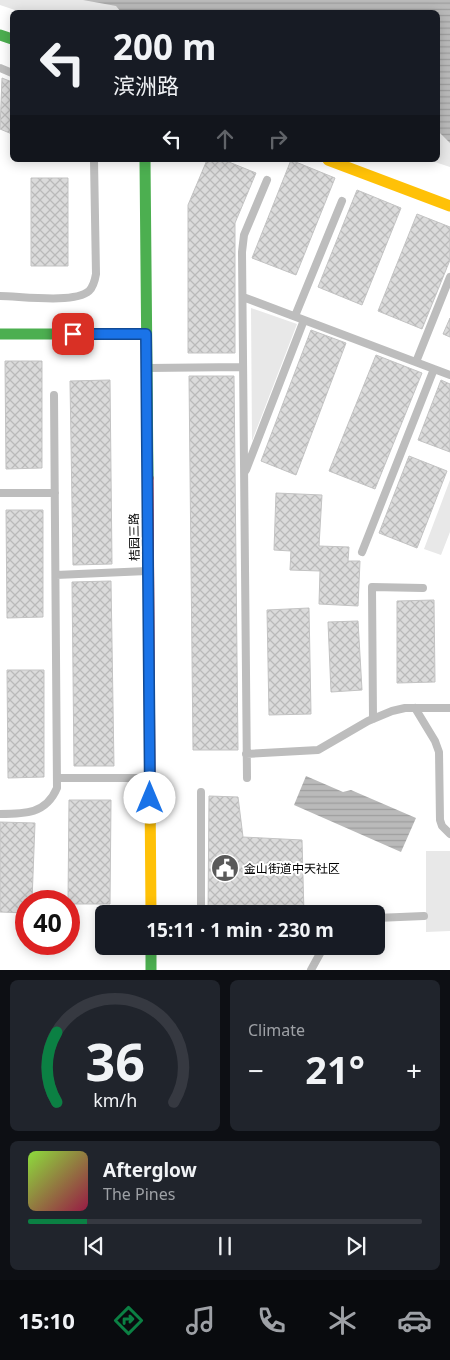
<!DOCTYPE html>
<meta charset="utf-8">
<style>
:root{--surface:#171b24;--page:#20242c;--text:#f1f3f6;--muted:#9ea1a6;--line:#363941;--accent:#0b8043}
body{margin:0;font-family:"Noto Sans","Noto Sans SC",sans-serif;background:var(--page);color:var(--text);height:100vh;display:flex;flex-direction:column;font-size:19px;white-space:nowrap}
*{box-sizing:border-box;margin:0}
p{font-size:16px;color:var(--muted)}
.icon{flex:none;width:28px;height:28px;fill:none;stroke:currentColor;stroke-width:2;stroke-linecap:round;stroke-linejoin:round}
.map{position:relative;height:970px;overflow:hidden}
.drawer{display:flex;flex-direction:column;gap:10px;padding:10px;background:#0d0f14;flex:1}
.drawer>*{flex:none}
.hud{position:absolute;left:10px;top:10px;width:430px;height:152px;border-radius:8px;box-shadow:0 2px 12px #0003;background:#171b24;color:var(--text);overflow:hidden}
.speed{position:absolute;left:15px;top:890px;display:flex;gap:10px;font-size:25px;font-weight:700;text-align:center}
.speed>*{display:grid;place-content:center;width:65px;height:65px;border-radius:50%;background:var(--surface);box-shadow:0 2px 12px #0003;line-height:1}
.speed .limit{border:8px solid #d22;background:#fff;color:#111}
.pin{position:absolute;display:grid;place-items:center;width:42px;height:42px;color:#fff;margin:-21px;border-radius:10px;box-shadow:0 2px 8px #0006}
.me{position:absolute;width:55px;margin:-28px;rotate:0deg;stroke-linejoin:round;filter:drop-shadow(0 0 4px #0008)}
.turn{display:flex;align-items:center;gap:18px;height:105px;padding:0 20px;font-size:22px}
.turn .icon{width:65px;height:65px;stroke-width:2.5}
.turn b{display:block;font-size:35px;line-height:42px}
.lanes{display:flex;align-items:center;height:48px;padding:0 20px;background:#0003;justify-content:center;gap:25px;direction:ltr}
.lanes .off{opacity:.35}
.big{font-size:38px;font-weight:700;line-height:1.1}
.drawer .widget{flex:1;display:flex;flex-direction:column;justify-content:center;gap:8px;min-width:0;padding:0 18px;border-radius:8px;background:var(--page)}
.drawer .dial{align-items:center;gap:0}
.dial svg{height:130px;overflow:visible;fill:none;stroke:var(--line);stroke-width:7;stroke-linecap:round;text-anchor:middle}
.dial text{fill:var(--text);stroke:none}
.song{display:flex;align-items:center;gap:15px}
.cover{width:60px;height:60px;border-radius:8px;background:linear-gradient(135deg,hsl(90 70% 55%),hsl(340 70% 35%))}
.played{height:5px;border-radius:2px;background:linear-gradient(90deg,var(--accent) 15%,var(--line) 15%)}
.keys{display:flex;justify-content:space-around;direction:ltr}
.heat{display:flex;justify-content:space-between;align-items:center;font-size:28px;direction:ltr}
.drawer .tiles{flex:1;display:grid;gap:10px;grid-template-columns:1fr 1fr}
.widget:last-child{grid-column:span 2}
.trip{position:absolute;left:95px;top:905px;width:290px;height:50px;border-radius:8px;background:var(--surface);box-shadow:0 2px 12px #0003;font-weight:700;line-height:50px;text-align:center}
.menu{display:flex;height:80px;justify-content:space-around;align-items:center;background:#090b0e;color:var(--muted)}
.menu .icon{width:35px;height:35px}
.menu .on{color:var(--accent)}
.menu b{font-size:22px;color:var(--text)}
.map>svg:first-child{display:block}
</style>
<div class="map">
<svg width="450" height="970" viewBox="0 0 450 970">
<defs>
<pattern id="water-rules" width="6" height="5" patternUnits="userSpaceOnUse" patternTransform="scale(1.25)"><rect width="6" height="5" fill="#bababa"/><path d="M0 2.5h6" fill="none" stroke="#9e9e9e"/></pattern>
<pattern id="building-cross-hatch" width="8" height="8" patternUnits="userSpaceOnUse" patternTransform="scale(1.25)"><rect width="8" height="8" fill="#dbdbdb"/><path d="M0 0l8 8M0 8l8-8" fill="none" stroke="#bababa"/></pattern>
</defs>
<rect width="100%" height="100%" fill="#fff"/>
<path fill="#e8e8e8" d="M0 0H450V167L429 160H438V12H21L0 5Z
M251 308 297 324 252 441Z
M450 480V532L441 555 424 549Z
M426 851H450V931L426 932Z"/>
<path fill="url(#water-rules)" d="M83 0H450V143L438 131V12H121L116 6Z
M306 776 343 792 351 790 416 818 401 852 294 805Z"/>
<path fill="url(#building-cross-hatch)" stroke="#c3c3c3" d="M2 78 12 82V134L0 129Z
M207 160H224L256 173 235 223V353H188V205Z
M291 160 335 178 296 275 252 258Z
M31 178H68V266H31Z
M357 190 401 208 362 305 318 287Z
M417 214 450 227V260L422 329 378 311Z
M450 318V337L443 334Z
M311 330 346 343 296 475 261 461Z
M376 355 422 373 375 489 329 471Z
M5 361H42V468L6 469Z
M189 376H234L238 750H193Z
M110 380 112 564 73 565 70 381Z
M441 380 450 384V452L418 440Z
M409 456 447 471 417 548 379 533Z
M276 493 322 495 319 546 349 547 348 561H360L358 606 319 604 320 571 290 570 291 551 274 550Z
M6 510H43V617L7 618Z
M111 581 114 766H74L72 582Z
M434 600 435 682 397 683V601Z
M309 608 311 714 269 715 267 610Z
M358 621 362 690 331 692 328 622Z
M7 670H44V777L8 778Z
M209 796 238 797 243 837 302 840 304 914H208Z
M69 800H111L110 904H69L68 901Z
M0 822 35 823 32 901H26V913L0 912Z"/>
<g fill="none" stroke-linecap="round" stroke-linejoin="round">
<path stroke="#bdbdbd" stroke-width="8" d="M0 68 12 73
M0 296C20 296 74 304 89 291 93 287 95 280 96 274L94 160
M243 297 450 375
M295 316 342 201
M416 362 450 277
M148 368 243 367
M246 470 304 320
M0 493H55
M362 552 434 369
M56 575 147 571
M415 708 435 741 439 752 440 820 442 826 450 834
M373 719 372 587 423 588
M246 754 318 750 368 721 392 711 405 708H450
M58 778H149
M247 778 242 252 244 235 267 180
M0 814C25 814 46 814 57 788L54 395
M201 914V792
M376 918 424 916
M222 946 231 949 322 950
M311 970 323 948"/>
<path stroke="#4caf50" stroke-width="11" d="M0 35 12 39
M145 160 148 478
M0 334H146
M151 946V970"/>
<path stroke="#ffc107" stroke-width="11" d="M328 160 450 206
M150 788 151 914"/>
<path stroke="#c62828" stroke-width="11" d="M148 478 150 788"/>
</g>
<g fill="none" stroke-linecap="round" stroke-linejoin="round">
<g stroke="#114b97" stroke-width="12">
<path id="route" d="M73 334H146L150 798"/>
</g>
<use href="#route" stroke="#1a73e8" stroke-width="9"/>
</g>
<defs>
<g id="civic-disc" transform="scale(1.4375)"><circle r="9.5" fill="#595959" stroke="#fff"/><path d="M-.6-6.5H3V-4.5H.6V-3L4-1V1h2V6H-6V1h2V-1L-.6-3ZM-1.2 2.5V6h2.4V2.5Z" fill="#fff"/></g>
</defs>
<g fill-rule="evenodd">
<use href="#civic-disc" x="225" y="868"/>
</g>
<g text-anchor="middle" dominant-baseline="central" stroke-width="4" stroke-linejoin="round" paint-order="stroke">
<g font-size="12" fill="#000" stroke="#fff">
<text transform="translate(134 537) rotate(-91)">桔园三路</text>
</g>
<g font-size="12" fill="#000" stroke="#fff" text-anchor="start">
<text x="244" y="868">金山街道中天社区</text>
</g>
</g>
</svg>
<div class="speed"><div class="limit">40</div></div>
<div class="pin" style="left:73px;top:334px;background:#d93025"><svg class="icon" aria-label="arrive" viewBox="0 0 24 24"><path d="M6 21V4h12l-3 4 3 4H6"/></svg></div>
<svg class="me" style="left:150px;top:798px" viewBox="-20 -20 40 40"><circle r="19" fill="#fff"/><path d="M0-13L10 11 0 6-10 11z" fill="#1a73e8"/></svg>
<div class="trip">15:11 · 1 min · 230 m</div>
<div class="hud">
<div class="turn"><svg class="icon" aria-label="left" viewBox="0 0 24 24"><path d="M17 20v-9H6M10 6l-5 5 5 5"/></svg><div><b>200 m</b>滨洲路</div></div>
<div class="lanes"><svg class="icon" aria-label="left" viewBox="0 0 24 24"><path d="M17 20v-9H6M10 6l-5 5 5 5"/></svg><svg class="icon off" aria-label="ahead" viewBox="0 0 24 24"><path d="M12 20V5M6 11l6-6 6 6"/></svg><svg class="icon off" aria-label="right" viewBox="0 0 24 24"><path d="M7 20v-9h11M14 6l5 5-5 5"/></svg></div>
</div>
</div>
<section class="drawer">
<div class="tiles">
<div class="widget dial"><svg viewBox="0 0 100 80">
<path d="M14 69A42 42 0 1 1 86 69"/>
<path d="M14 69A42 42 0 0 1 14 26" stroke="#0b8043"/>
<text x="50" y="56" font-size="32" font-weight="700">36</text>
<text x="50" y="72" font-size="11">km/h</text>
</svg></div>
<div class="widget"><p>Climate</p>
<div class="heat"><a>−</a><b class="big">21°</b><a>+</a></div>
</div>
<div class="widget">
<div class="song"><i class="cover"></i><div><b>Afterglow</b><p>The Pines</p></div></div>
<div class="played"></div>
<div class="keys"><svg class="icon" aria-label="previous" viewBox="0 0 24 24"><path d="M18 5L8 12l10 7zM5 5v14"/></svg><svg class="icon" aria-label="pause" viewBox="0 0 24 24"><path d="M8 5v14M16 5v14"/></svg><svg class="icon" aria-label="next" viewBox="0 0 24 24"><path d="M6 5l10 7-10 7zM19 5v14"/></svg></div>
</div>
</div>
</section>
<nav class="menu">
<b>15:10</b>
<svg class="icon on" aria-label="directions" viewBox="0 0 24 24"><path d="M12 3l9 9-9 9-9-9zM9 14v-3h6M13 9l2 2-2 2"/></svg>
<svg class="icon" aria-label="music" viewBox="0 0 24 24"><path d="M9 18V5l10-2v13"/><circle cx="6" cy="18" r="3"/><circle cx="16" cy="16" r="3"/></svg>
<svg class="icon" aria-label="phone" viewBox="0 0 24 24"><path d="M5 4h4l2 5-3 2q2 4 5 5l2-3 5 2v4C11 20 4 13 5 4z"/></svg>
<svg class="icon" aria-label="climate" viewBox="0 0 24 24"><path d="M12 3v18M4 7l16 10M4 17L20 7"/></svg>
<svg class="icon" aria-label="car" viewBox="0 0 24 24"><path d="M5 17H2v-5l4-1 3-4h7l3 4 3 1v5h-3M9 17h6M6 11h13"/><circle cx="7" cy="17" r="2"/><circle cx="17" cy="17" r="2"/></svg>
</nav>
